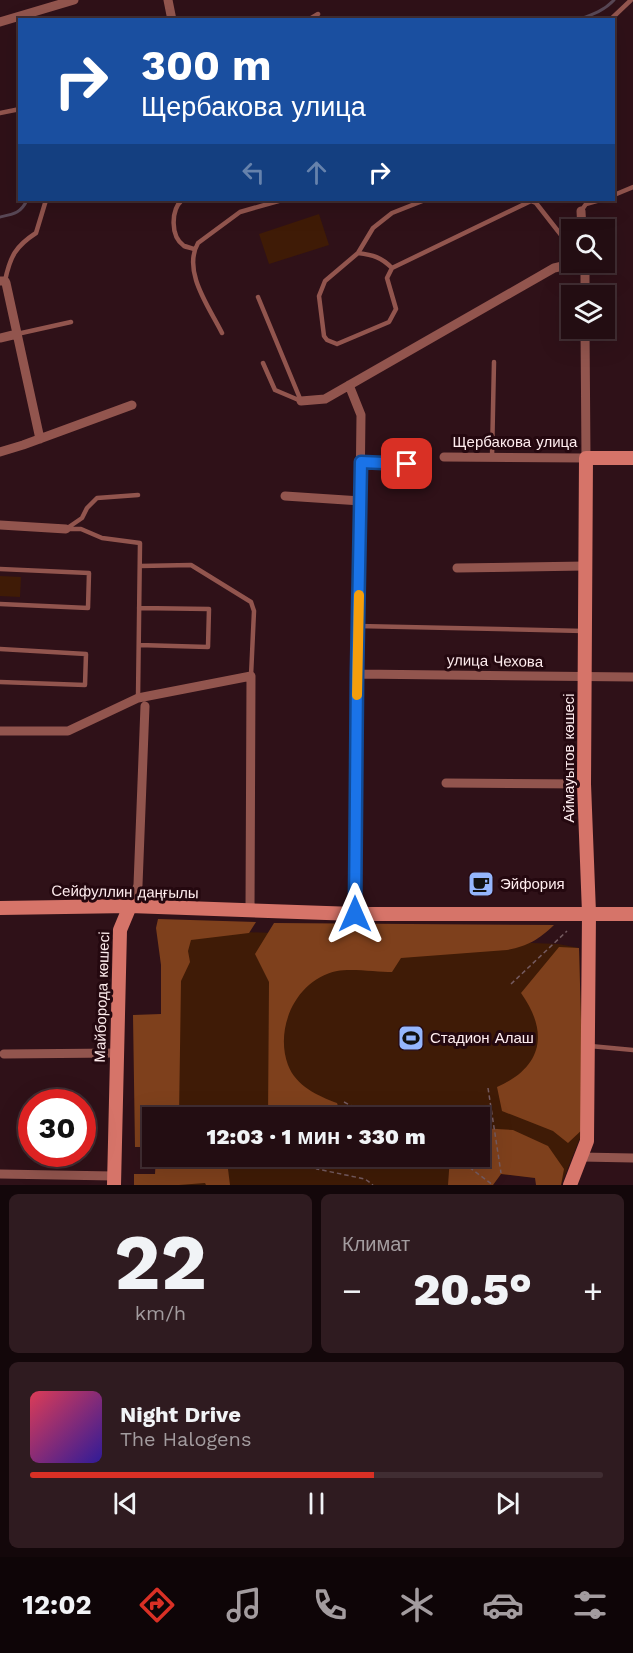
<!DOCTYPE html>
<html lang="ru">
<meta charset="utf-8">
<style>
:root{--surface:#230d12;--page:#2f1b20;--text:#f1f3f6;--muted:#a39c9f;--line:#402d32;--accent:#d93025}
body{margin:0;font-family:"Work Sans",sans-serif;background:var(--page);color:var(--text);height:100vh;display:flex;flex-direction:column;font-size:22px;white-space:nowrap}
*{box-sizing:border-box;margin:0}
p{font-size:20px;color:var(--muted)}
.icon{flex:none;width:33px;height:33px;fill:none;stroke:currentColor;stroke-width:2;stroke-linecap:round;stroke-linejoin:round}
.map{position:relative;height:1185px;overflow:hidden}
.panel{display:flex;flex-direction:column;gap:9px;padding:9px;background:#13070a;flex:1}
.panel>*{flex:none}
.guide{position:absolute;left:18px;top:18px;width:597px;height:183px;border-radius:0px;box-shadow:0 6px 24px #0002,0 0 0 2px var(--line);background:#1a4fa0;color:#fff;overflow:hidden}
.controls{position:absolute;left:561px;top:219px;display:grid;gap:12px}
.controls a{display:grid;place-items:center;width:54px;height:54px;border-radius:0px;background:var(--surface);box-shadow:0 6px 24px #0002,0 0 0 2px var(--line);font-size:30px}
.speed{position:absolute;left:18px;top:1089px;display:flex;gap:12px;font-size:30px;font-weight:700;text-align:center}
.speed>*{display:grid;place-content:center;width:78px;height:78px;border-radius:50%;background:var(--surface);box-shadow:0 6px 24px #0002,0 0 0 2px var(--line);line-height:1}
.speed .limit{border:9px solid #d22;background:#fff;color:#111}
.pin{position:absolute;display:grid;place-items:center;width:51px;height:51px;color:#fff;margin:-26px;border-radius:12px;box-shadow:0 3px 9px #0006}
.me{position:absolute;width:66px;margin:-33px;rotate:0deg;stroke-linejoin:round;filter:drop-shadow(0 0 4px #0008)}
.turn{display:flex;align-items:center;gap:21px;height:126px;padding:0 24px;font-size:27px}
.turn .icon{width:78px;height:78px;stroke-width:2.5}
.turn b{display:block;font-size:42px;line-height:51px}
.lanes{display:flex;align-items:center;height:57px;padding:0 24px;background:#0003;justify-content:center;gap:30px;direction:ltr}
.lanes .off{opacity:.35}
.big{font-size:45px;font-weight:800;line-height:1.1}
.panel .card{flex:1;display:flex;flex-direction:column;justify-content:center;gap:9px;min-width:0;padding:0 21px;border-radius:9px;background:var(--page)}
.panel .dial{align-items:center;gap:0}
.dial b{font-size:78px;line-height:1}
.song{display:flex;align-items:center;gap:18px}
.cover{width:72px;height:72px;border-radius:9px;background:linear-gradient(135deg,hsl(350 70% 55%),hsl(250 70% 35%))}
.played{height:6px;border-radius:3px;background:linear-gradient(90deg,var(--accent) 60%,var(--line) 60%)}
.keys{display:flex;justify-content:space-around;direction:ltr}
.heat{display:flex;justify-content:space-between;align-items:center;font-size:33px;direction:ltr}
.panel .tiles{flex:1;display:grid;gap:9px;grid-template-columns:1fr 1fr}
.card:last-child{grid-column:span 2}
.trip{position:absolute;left:142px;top:1107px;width:348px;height:60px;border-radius:0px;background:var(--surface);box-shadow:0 6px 24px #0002,0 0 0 2px var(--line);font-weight:800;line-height:60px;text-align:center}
.tab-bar{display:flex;height:96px;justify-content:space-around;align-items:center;background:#0e0507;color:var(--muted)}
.tab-bar .icon{width:42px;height:42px}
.tab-bar .current{color:var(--accent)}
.tab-bar b{font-size:27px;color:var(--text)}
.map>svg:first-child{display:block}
</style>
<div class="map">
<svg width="633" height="1185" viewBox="0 0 633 1185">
<rect width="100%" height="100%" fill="#2f1118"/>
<path fill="#3f1b06" d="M319 214 329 245 269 264 259 234Z
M0 576 21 577 20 597 0 596Z
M167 929 558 944 579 948 584 1128 561 1185H555L536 1178 501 1174 493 1185H157L156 1157 480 1156V1118L157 1117Z"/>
<path fill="#7e401c" d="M158 919 256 922 249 933 191 940 188 951 190 962 181 981 179 1117 153 1118V1147H135L133 1015 161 1014V965L156 928Z
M274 923 554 925C538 940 528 946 507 950L401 958 392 972C378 972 351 968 337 971 297 979 274 1027 288 1065 296 1086 318 1096 337 1103L340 1112 336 1117 268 1118 269 982 255 954Z
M559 947 579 948 584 1128 568 1143 553 1131 502 1111 497 1087C543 1067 549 1032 521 993Z
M480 1128 513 1130 548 1146 564 1169 561 1185H536L535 1178 501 1174 493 1185H448L450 1157 480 1156Z
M156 1156 223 1157 227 1161 230 1185H206L205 1183 179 1185H134V1174H155Z"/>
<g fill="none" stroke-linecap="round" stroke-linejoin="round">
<path stroke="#584755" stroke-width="3" d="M577 20C591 15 604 11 614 0
M0 217C14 214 21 213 27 200"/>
<path stroke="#755b60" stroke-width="1.5" stroke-dasharray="4.5 3" stroke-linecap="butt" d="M511 984 567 931
M488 1088 501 1173
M344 1102 375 1118
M296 1156 317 1169 365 1179 373 1185
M450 1156 469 1167 493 1185"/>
<path stroke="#92554e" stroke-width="4.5" d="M308 20 318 14
M610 20 631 0
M0 113 20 109
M614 195 633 187
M182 200C171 210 170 236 184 246 187 247 191 248 194 249
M425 200 392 213 373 228 358 253 325 281 319 296 324 336 327 340 337 344 389 322 396 309 387 278 392 268 531 201 536 203 572 249
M581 211 586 204 600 200
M358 253C373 255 381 257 392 268
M5 281C10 256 16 246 36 233L46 200
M258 297 301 401
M222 333C209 307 182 271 198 243L240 212 282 200
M17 334 71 322
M263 363 275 390 301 401
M492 457 494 362
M66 529H81L102 538 140 543 138 698
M66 529 82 518 87 508 97 498 138 495
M140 566 191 565 251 602 254 611 251 676
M0 569 89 573 88 608 0 604
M358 626 584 631
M139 645 208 647 209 609 139 608
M0 649 86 654 85 685 0 682
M590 1046 633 1050"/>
<path stroke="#92554e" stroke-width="9" d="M168 0 172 20
M0 22 74 0
M581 211 582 230
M585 262V296
M0 281H5L6 283 40 439
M0 338 17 334
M349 385 361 415 355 914
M301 401 325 399 554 268 567 265 585 266
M0 452 23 445 132 405
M444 457 586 458 585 328
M361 462 407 463
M285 496 361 501
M0 525 66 529
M457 568 585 566
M357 674 633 677
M0 731H68L138 698 251 676 250 911
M446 783 584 784
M130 906 138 885 145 706
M4 1054 116 1053
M581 1157 633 1158
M0 1174 114 1176"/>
<path stroke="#d67469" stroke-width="14" d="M0 908 130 906 355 914H633
M114 1185 120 930 130 906
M570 1185 587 1141 589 913 584 784 586 458H633"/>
</g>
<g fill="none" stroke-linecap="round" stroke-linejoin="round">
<g stroke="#114b97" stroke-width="15">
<path id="route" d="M355 914 357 674 361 462 407 464"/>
</g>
<use href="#route" stroke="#1a73e8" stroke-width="10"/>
<path stroke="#f59e0b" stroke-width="10" d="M357 695 359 595"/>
</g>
<defs>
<g id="cafe-square" transform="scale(1.35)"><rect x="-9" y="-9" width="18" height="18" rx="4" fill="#95b6fd" stroke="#24080f"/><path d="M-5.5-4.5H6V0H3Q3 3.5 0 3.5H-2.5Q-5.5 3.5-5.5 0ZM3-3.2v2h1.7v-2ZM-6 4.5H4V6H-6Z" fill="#111"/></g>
<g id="stadium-square" transform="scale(1.35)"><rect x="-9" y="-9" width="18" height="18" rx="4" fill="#95b6fd" stroke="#24080f"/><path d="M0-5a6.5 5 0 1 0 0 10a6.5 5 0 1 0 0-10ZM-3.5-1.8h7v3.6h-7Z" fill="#111"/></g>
</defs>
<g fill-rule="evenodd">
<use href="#cafe-square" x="481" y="884"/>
<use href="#stadium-square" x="411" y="1038"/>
</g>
<g text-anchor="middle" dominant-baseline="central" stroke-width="6" stroke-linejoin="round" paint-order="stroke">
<g font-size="15" fill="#ffedef" stroke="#24080f">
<text x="515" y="442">Щербакова улица</text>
<text transform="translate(495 661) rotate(1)">улица Чехова</text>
<text transform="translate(569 758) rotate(-90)">Аймауытов көшесі</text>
<text transform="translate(125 892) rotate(1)">Сейфуллин даңғылы</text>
<text transform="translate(102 997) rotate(-88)">Майборода көшесі</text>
</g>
<g font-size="15" fill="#ffedef" stroke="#24080f" text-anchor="start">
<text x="500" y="884">Эйфория</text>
<text x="430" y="1038">Стадион Алаш</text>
</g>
</g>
</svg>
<div class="controls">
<a><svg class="icon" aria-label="search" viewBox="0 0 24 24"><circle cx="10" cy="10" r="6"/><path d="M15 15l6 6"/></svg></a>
<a><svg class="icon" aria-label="layers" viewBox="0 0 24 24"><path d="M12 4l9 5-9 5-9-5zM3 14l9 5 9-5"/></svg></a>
</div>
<div class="speed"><div class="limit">30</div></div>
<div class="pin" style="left:407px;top:464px;background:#d93025"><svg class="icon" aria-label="arrive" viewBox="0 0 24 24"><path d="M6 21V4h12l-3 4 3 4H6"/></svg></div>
<svg class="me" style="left:355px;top:914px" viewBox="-20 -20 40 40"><path d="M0-17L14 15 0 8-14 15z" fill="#1a73e8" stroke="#fff" stroke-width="4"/></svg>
<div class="trip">12:03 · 1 мин · 330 m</div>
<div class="guide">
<div class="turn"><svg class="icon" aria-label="right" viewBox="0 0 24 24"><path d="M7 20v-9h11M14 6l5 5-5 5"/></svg><div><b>300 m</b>Щербакова улица</div></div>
<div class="lanes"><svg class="icon off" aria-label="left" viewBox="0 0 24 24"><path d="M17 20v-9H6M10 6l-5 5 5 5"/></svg><svg class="icon off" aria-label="ahead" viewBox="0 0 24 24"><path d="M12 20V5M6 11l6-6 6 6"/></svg><svg class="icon" aria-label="right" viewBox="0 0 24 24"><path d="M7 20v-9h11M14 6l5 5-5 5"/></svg></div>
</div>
</div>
<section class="panel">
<div class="tiles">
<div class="card dial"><b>22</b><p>km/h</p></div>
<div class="card"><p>Климат</p>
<div class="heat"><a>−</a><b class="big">20.5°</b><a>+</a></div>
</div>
<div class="card">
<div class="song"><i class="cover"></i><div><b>Night Drive</b><p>The Halogens</p></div></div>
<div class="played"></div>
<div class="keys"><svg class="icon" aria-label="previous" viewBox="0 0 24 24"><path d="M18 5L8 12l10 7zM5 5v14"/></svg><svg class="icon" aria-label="pause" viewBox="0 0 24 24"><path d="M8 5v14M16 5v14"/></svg><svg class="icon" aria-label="next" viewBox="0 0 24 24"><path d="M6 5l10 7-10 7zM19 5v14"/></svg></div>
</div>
</div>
</section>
<nav class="tab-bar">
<b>12:02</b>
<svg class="icon current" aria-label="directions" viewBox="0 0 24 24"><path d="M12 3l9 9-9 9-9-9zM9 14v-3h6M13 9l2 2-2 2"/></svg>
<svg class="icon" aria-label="music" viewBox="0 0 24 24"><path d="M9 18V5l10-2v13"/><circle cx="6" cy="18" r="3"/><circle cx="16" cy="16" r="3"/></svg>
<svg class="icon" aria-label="phone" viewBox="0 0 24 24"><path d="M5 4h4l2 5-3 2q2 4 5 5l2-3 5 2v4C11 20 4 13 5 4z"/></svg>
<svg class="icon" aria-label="climate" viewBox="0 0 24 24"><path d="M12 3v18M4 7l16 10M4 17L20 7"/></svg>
<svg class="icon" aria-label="car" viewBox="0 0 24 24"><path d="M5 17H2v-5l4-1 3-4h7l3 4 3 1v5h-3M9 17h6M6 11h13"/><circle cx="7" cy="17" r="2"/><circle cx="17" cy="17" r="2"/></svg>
<svg class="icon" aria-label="filters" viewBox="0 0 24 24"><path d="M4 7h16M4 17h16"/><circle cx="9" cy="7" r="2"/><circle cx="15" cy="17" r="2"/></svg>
</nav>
